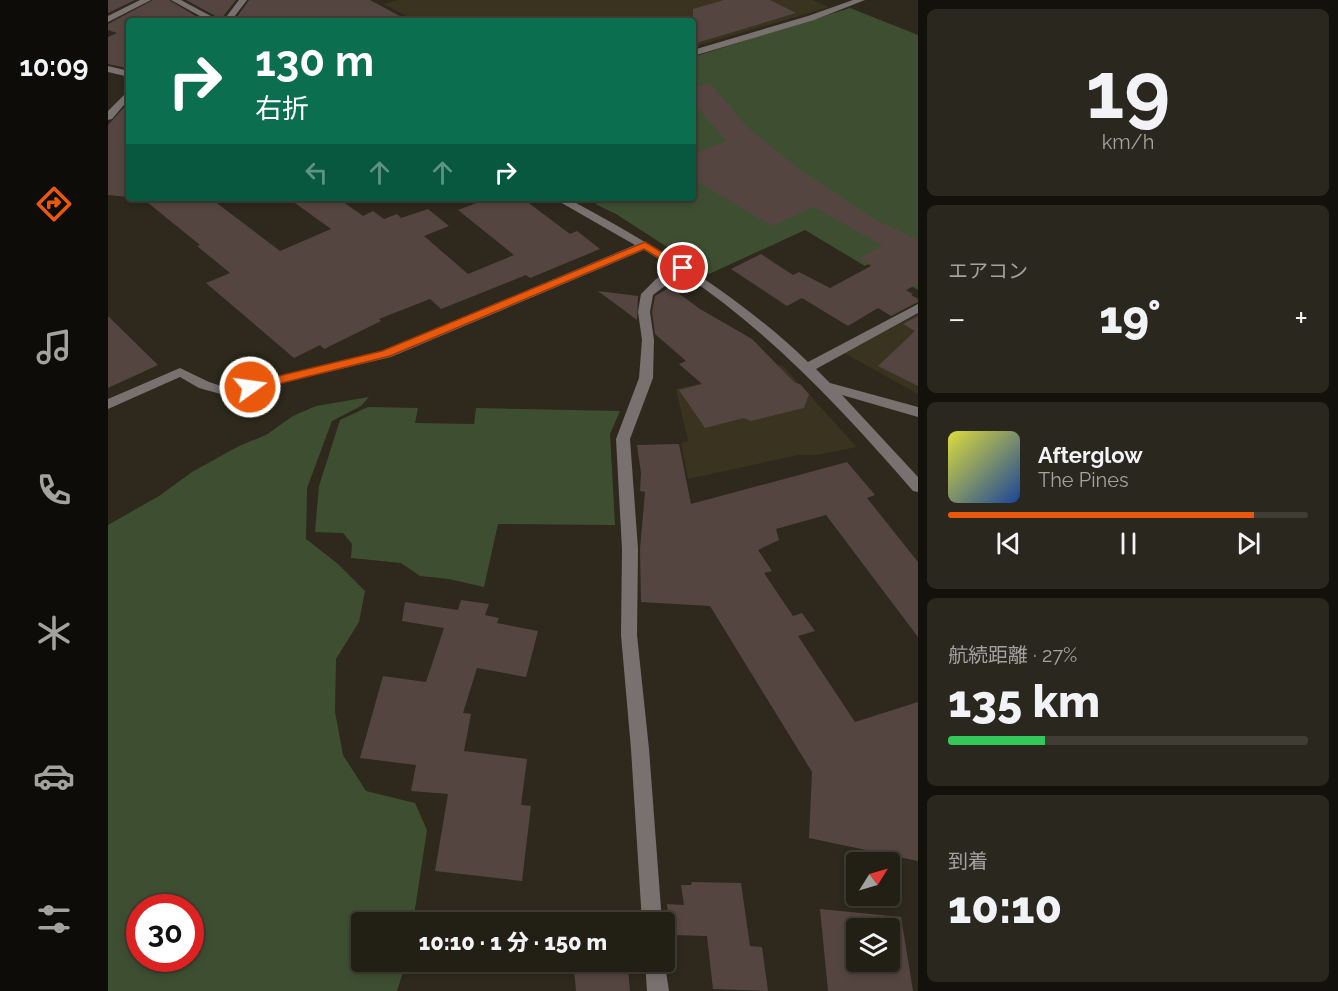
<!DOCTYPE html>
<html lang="ja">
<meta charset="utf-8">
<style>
:root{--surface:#221f15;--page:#2a271e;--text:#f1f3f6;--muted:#a2a2a0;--line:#3f3d34;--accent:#ea580c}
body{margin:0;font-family:Raleway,"Noto Sans JP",sans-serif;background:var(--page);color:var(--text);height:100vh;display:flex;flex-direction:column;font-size:22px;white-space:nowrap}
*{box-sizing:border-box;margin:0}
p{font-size:20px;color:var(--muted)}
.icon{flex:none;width:33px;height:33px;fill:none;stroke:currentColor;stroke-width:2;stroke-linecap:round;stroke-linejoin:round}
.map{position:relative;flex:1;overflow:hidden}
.details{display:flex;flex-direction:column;gap:9px;padding:9px;background:#13110c;width:420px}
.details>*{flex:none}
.hud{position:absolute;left:18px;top:18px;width:570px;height:183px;border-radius:6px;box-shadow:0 3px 9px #0003,0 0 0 2px var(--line);background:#0b6e4f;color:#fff;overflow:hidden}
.needle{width:39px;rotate:53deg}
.fabs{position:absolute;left:738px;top:852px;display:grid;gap:12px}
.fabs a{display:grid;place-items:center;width:54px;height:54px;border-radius:6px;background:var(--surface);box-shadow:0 3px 9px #0003,0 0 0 2px var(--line);font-size:30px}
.speed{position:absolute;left:18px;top:894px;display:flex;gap:12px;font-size:30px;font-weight:700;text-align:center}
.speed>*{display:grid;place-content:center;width:78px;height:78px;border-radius:50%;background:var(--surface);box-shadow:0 3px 9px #0003,0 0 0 2px var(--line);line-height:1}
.speed .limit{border:9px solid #d22;background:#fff;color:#111}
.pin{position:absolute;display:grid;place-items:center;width:51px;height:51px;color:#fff;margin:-26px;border:3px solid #fff;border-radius:50%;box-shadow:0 2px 6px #0007}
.me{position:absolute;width:66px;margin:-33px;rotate:76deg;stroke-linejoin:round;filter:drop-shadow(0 0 4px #0008)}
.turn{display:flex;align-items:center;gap:21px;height:126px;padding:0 30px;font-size:27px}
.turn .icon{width:78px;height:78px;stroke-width:2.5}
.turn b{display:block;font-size:42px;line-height:51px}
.lanes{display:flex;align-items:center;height:57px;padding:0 30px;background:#0003;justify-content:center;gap:30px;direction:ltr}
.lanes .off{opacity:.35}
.big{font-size:45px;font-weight:800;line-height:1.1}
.details .widget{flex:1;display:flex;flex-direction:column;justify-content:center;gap:9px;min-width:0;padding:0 21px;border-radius:9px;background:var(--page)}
.details .dial{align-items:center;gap:0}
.dial b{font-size:78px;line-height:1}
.song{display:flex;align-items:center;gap:18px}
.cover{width:72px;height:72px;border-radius:9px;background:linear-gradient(135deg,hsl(60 70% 55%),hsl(220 70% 35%))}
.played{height:6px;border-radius:3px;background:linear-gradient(90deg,var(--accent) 85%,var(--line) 85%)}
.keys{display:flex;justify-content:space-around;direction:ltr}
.heat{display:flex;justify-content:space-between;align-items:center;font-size:33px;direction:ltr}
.charge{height:9px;border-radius:4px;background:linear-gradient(90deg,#34c759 27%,var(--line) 0)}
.trip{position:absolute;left:243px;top:912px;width:324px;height:60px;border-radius:6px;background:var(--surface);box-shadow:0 3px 9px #0003,0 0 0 2px var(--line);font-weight:800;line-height:60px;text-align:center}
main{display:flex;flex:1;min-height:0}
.dock{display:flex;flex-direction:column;width:108px;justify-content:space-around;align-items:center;background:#0e0c08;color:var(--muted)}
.dock .icon{width:42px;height:42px}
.dock .active{color:var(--accent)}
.dock b{font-size:27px;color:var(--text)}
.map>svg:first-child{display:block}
</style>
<main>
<nav class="dock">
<b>10:09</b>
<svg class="icon active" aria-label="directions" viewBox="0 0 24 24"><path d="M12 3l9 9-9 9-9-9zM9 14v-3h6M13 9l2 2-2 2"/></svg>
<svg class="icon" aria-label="music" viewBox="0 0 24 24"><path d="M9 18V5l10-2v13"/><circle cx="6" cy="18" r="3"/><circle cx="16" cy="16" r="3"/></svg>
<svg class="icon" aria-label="phone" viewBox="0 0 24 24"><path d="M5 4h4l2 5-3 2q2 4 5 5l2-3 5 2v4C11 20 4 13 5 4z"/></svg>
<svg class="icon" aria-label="climate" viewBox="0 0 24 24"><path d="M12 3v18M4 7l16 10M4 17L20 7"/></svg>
<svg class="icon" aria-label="car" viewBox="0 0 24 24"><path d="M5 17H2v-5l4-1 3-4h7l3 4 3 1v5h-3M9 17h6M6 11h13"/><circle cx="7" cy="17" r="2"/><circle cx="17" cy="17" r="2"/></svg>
<svg class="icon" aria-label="filters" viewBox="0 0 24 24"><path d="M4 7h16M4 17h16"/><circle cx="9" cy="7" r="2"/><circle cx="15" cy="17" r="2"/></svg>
</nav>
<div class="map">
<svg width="810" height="991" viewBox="0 0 810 991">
<rect width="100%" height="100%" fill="#2e291c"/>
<path fill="#3a331f" d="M289 0H705L721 7 585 47V21H308L276 4Z
M810 314V394L736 353Z
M674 365 749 447 709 455H690L580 479 573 443 580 441 568 389Z"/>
<path fill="#3e4f31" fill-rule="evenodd" d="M742 8 810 35V290L763 263 757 266 697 230 601 274 508 214 487 204 502 198H585V57Z
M261 397 253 406 224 421 199 488 198 539 230 564 257 591 251 622 228 659 227 712 235 755 258 791 307 803 319 830 305 922H254V962H298L289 991H0V525L51 496 84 472 131 446 158 435 185 416 208 406ZM32 908H82V958H32Z
M260 407 310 408 307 423 366 424 368 408 512 411 502 434 507 525 390 524 376 587 341 579 312 576 293 563 243 558 244 544 235 533 207 532 211 486 232 420Z"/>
<path fill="#554540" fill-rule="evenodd" d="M0 0H27L0 13Z
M45 0H61L96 21H21V66L18 68 0 64V37L9 33 0 30V24Z
M78 0H128L113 19Z
M141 0H262L301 21H126Z
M616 0H662L688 13 585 44V9Z
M603 84 639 127 692 170 764 218 810 240V284L798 290 805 294 803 295 810 299V302L783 316 770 308 740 326 694 298 679 306 623 269 653 254 685 275 691 272 722 288 763 266 751 258 775 246 706 207 664 226 585 179V154L618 141 585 102V86Z
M21 102V197L0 195V125Z
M34 198H102L172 251 223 229 180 198H230L255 216 265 211 276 219 289 214 293 218 320 209 341 226 316 236 360 274 406 255 350 210 382 198H414L462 234 469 231 492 249 422 278 418 275 333 309 322 299 271 319 273 321 216 349 212 345 186 358 98 283 122 273 89 246 92 245Z
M562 287 592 309 644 339 687 383 692 384 701 394 696 408 643 421 636 418 597 428 571 390 594 384 571 364 578 361 547 334 544 312 547 296Z
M490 291 530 296 529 320Z
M0 316 50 365 0 388Z
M810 316V386L770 366 807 331 795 324Z
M571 444 583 504 739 462 767 495 759 498 810 562V637L718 515 668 529 671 540 650 550 664 571 656 573 685 616 694 613 707 631 690 636 747 722 810 702V861L701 838 704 772 602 606 533 602 532 549 537 492 532 491 533 473 529 445Z
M353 600 381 604 377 615 391 618 389 623 430 631 418 677 369 668 355 713 363 714 356 751 419 759 413 805 423 806 414 881 327 871 340 794 303 791 308 765 252 758 275 676 318 682 336 628 294 621 297 602 350 610Z
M584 882 633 883 642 946 654 947 660 991 605 989 599 936 562 935 559 904 576 905 573 885H583Z
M712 909 793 917 805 991H720ZM748 928H782V962H748Z
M520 969 522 991H468L466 970Z"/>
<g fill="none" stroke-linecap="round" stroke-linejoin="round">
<path fill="#79716f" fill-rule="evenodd" d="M32 0H43L0 22V16Z
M63 0H73L112 21H101Z
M131 0H139L123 21H115Z
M745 0H757L706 20 585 56V50L700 16Z
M0 66 21 71V77L0 72Z
M21 90V99L4 119 0 120V111Z
M445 198H459C547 246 627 292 700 362L810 304V313L708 369 722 383 810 407V417L734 395 810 477V492L805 491C735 410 663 333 574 273L545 295 542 312 546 340 545 378 522 439 530 549 529 635 541 749 554 922H534L523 749 513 635 514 549 508 439 531 378 534 340 530 312 533 294 548 279 566 268 536 250 283 357 120 396 91 388 72 377 0 409V399L72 368 101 382 120 388 274 351 527 245Z
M556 959 561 991H539L537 962H556Z"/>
</g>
<path fill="#ea580c" stroke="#983908" stroke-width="1.5" d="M537 242 580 268 579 270H571L536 249 282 356 142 391 136 387 142 383 274 351Z"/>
</svg>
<div class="fabs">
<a><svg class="needle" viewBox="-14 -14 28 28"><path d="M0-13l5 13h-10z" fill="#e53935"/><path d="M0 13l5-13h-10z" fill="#a2a2a0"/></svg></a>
<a><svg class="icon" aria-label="layers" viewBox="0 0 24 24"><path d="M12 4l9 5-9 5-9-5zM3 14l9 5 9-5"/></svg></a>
</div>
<div class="speed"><div class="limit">30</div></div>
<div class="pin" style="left:575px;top:268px;background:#d93025"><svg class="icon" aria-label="arrive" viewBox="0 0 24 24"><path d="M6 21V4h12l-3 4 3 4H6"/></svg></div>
<svg class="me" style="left:142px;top:387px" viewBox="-20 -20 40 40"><circle r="17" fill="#ea580c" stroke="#fff" stroke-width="3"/><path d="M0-11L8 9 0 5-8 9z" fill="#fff"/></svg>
<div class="trip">10:10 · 1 分 · 150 m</div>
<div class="hud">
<div class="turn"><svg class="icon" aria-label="right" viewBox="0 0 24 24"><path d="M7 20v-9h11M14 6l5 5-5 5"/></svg><div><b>130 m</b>右折</div></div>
<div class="lanes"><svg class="icon off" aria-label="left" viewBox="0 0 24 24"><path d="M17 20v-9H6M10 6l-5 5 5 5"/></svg><svg class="icon off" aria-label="ahead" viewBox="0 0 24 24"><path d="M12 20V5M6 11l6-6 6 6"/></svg><svg class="icon off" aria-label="ahead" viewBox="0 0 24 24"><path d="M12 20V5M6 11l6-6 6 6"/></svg><svg class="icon" aria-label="right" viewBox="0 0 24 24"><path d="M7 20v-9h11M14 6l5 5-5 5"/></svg></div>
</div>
</div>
<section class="details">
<div class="widget dial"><b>19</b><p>km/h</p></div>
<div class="widget"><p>エアコン</p>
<div class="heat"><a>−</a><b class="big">19°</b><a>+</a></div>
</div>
<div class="widget">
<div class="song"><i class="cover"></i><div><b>Afterglow</b><p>The Pines</p></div></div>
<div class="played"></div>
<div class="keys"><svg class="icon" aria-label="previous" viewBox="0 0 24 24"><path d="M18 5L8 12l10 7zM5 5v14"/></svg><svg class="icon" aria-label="pause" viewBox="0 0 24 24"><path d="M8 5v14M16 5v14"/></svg><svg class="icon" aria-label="next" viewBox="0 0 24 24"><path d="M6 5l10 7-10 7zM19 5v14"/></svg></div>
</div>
<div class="widget"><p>航続距離 · 27%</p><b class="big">135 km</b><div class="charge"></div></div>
<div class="widget"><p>到着</p><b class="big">10:10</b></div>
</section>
</main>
